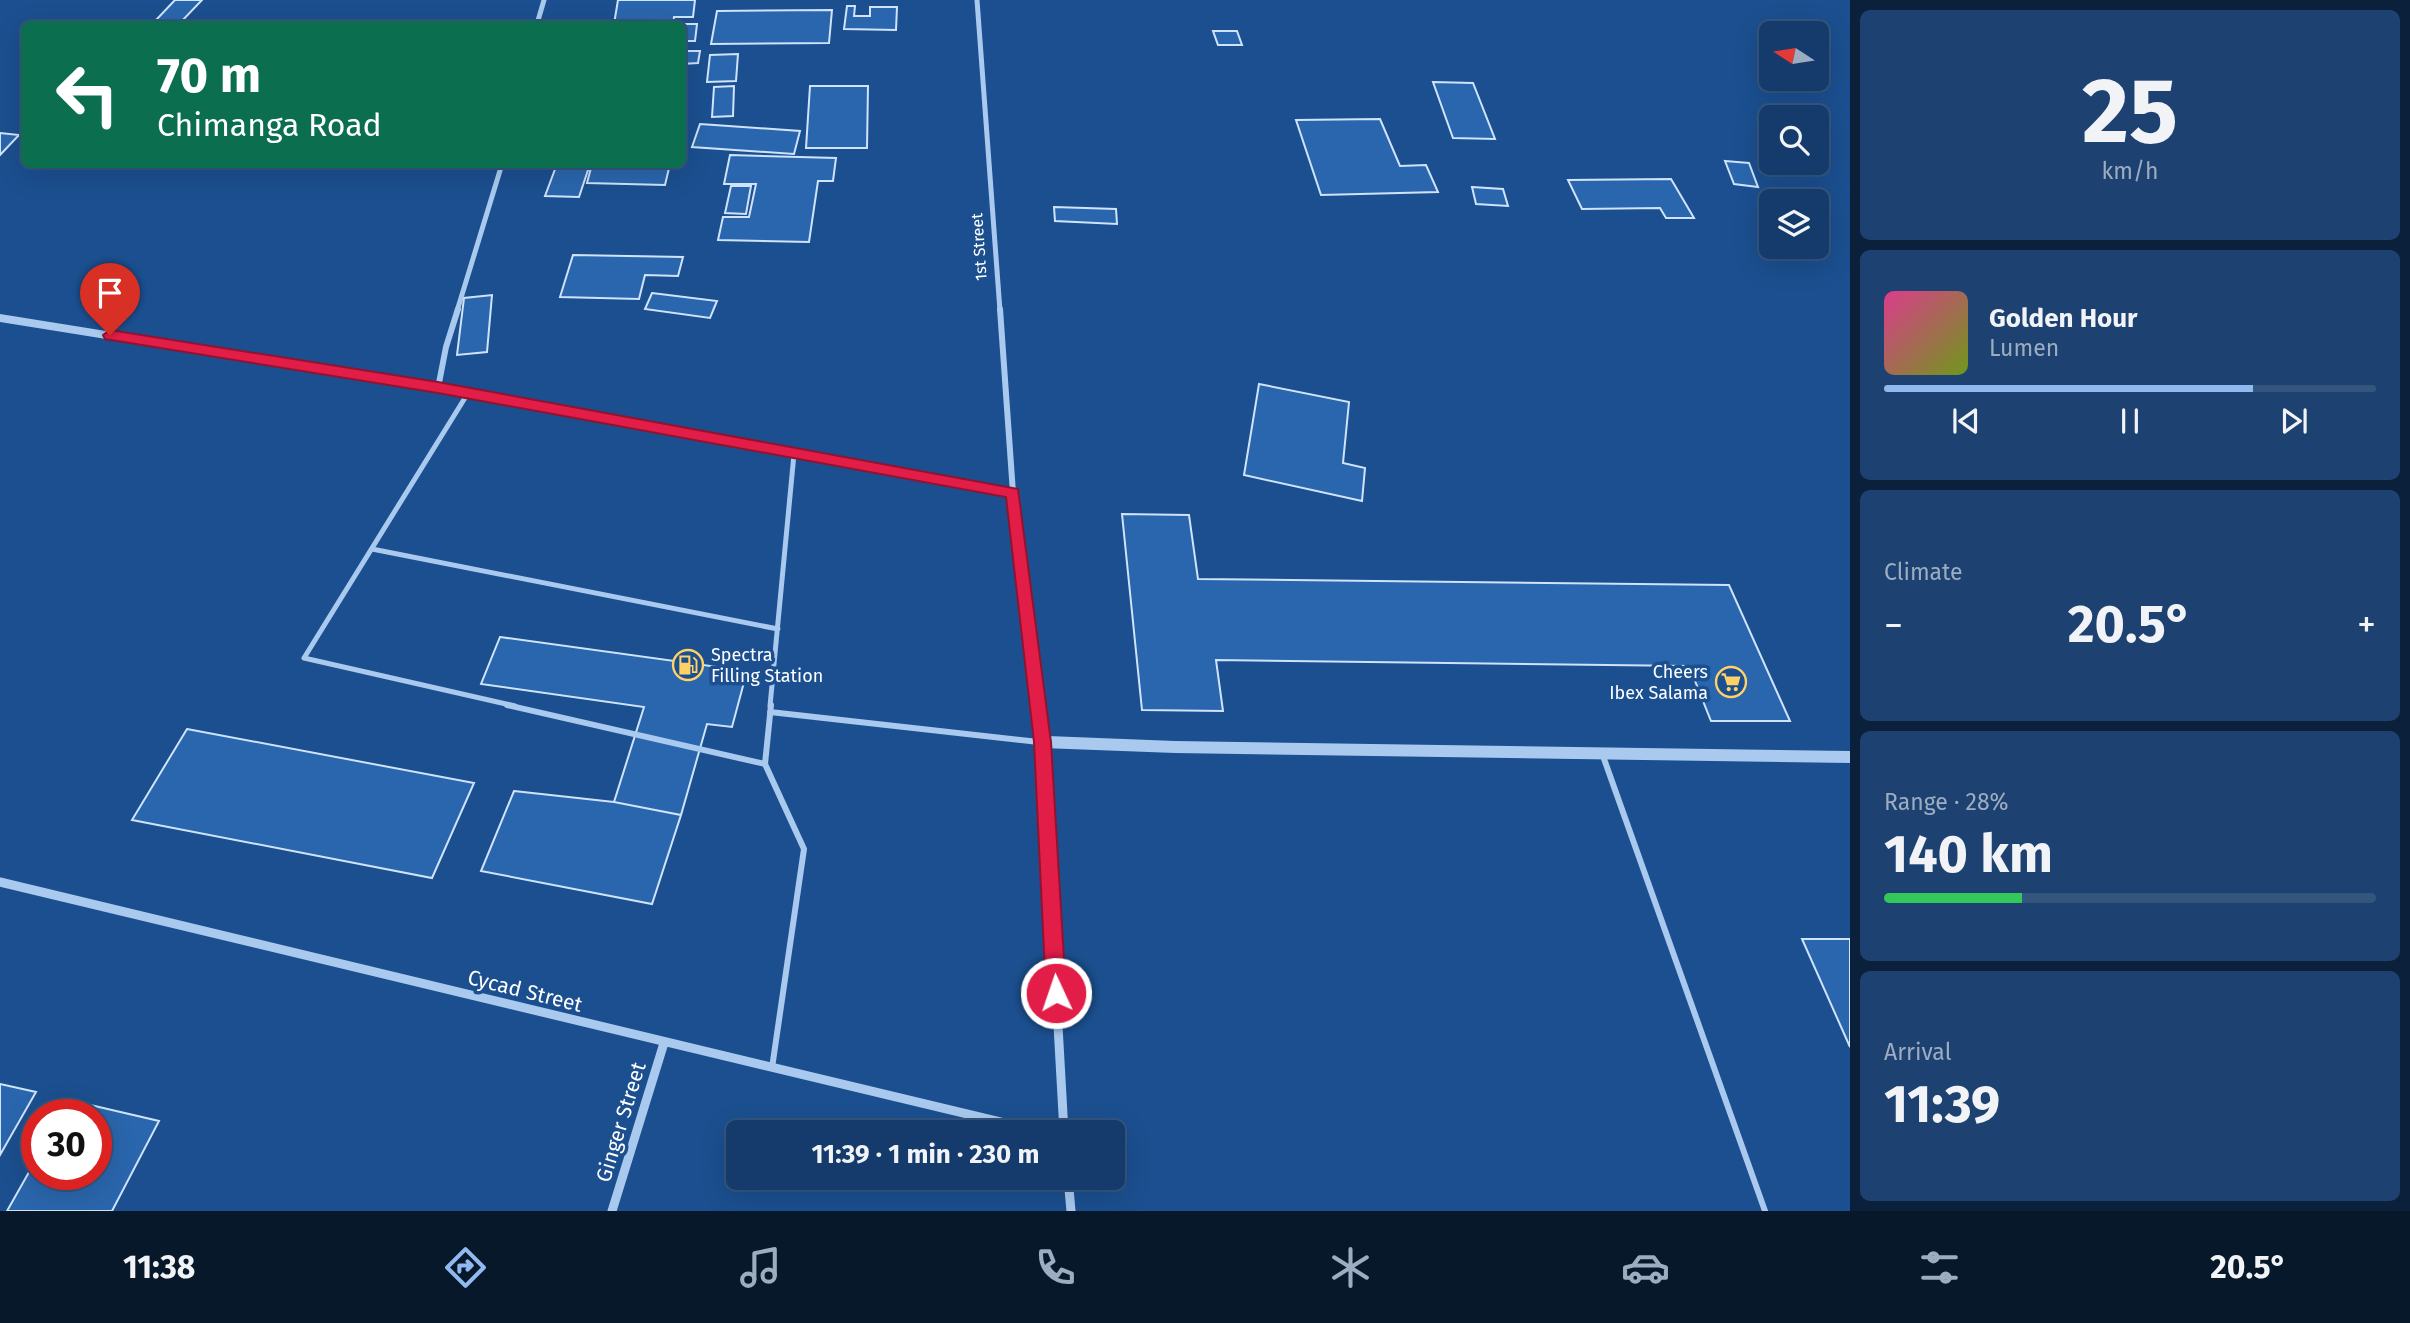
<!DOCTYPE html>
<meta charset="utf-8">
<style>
:root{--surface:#143b6b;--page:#1d4271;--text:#f1f3f6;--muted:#9dadc1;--line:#33557e;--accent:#90b9f0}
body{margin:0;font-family:"Fira Sans",sans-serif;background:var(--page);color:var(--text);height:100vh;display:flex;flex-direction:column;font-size:26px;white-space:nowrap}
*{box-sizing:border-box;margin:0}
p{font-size:23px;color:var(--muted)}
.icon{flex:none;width:38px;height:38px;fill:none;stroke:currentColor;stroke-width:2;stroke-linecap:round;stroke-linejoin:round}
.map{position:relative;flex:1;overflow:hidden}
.sheet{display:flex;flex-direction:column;gap:10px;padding:10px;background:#0b203b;width:560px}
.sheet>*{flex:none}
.banner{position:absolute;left:21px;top:21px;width:665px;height:147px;border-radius:10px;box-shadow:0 7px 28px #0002,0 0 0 2px var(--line);background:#0b6e4f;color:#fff;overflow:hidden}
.needle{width:46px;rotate:282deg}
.controls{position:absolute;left:1759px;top:21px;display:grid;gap:14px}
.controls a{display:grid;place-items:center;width:70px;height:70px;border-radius:10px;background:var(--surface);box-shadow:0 7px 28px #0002,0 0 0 2px var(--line);font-size:35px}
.speed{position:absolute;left:21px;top:1099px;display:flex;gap:14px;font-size:35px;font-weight:700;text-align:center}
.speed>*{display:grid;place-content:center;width:91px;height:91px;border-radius:50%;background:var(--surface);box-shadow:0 7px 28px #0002,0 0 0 2px var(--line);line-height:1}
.speed .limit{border:10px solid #d22;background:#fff;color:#111}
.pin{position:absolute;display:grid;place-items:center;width:60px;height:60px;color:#fff;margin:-72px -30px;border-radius:50% 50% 50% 0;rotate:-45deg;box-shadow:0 0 7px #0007}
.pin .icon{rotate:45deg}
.me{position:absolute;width:77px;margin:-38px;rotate:357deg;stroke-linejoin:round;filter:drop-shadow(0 0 5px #0008)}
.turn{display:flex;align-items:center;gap:24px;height:147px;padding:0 21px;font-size:32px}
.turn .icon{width:91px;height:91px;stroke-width:2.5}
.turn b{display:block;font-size:49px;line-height:60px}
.big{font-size:52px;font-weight:700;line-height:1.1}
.sheet .widget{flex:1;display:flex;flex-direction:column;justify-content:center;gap:10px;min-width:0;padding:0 24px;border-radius:10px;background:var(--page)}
.sheet .dial{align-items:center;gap:0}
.dial b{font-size:91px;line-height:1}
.song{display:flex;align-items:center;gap:21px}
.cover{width:84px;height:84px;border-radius:10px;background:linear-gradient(135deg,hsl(330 70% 55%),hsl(80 70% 35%))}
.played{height:7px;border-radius:4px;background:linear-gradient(90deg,var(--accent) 75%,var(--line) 75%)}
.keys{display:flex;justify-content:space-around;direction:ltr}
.heat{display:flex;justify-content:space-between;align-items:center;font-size:38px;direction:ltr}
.charge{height:10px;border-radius:5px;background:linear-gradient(90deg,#34c759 28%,var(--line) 0)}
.trip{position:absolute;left:726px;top:1120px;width:399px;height:70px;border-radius:10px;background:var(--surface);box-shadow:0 7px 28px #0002,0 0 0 2px var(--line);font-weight:700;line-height:70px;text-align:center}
.tab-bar{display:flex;height:112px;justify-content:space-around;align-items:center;background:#08182b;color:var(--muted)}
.tab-bar .icon{width:49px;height:49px}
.tab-bar .selected{color:var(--accent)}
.tab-bar b{font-size:32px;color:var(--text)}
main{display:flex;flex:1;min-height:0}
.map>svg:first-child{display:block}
</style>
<main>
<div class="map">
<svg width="1850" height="1211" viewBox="0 0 1850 1211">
<rect width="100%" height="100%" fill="#1b4f8f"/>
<path fill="#2a66ad" stroke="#cfe3fa" stroke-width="2" d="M175 0H202L180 23 156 20Z
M618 0H695L693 17H674L673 24H614Z
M847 6H855L854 16H870V7H897L896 30 844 29Z
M832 10 829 43 711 44 717 11Z
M679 24H697L695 41H682V24Z
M1213 31H1237L1242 45H1218Z
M682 51H700L698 63 682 64Z
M738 54 736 81 707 82 710 55Z
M1433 82 1473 83 1495 139 1453 138Z
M734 86 733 116 712 117 714 87Z
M810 86H868L867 148H806Z
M1380 119 1400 166 1426 165 1438 192 1321 195 1296 120Z
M700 124 800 131 794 154 692 147Z
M0 133 19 135 0 155Z
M730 155 836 158 833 181H818L809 242 718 240 723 217H749L756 184H724Z
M1725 161 1749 163 1758 187 1734 184Z
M557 164H590L579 197 545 196Z
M592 164H670L665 185 587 183Z
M1671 179 1694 218H1666L1660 208 1582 209 1568 180Z
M731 186H751L746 214 725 213Z
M1472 187 1503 189 1508 206 1476 204Z
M1054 207 1116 209 1117 224 1055 221Z
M573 255 683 257 678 276 645 275 639 299 560 297Z
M652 293 717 301 710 318 645 309Z
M492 295 487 352 457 355 464 298Z
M1259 384 1349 402 1343 463 1365 468 1362 501 1244 475Z
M1122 514 1189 515 1198 579 1729 585 1790 721H1711L1689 666 1216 660 1223 711 1142 710Z
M500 637 747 671 732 727 707 724 681 815 614 802 644 707 481 684Z
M187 729 474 783 432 878 132 820Z
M514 791 614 802 681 815 652 904 481 871Z
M1802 939H1850V1047Z
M0 1084 36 1092 0 1155Z
M69 1100 159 1121 112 1211H7L37 1158V1174H96V1115H61Z"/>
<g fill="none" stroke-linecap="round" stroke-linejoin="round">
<path stroke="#a9c9ee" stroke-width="5" d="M468 393 304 658 515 706
M372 549 778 629
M770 706 794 454"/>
<path stroke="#a9c9ee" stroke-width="6" d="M507 705 765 764 771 705
M770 712 1039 742
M1603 756 1765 1211
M765 764 804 849 772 1068"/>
<path stroke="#a9c9ee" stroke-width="5" d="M977 0 1000 311
M537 24 544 0
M457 311 502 164"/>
<path stroke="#a9c9ee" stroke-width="6" d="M1000 309 1013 493
M438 388 446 347 458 309"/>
<path stroke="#a9c9ee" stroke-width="9" d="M1042 742 1064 1132
M0 882 1042 1132
M1068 1178 1071 1211
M612 1211 664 1043"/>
<path fill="#a9c9ee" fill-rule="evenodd" d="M0 314 438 384 1017 490 1048 736 1175 741 1850 751V763L1175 753 1042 748 1037 746 1035 742 1008 497 438 392 0 322Z"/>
</g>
<path fill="#e11d48" stroke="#92132f" stroke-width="2" d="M110 330 438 382 1018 489 1051 742 1066 993 1063 1000 1056 1003 1049 1000 1046 993 1034 742 1006 497 438 393 105 339 103 335Z"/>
<defs>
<g id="fuel-ring" transform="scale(1.575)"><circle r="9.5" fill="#1b4f8f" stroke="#ffd166" stroke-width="1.5"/><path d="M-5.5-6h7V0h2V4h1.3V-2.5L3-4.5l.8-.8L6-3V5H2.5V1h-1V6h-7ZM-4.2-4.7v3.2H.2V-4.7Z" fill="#ffd166"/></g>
<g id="supermarket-ring" transform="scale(1.575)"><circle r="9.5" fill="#1b4f8f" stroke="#ffd166" stroke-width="1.5"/><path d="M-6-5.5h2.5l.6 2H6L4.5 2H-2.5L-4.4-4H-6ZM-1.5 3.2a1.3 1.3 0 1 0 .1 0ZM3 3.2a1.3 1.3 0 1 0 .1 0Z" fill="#ffd166"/></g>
</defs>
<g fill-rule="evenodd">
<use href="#fuel-ring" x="688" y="665"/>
<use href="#supermarket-ring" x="1731" y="682"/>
</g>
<g text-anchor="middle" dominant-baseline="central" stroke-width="7" stroke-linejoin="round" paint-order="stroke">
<g font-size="16" fill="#fff" stroke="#1b4f8f">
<text transform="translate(979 247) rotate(-94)">1st Street</text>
</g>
<g font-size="18" fill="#fff" stroke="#1b4f8f" text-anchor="start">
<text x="711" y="655">Spectra<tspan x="711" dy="21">Filling Station</tspan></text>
<text x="1708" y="672" text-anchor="end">Cheers<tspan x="1708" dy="21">Ibex Salama</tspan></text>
</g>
<g font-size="21" fill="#fff" stroke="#1b4f8f">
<text transform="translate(525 991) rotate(14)">Cycad Street</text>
<text transform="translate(621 1122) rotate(-73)">Ginger Street</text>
</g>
</g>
</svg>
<div class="controls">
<a><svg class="needle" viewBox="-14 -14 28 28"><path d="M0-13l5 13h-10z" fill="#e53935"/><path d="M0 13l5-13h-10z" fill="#9dadc1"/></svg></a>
<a><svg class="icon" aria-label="search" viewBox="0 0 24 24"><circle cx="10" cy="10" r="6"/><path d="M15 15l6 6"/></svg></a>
<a><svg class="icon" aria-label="layers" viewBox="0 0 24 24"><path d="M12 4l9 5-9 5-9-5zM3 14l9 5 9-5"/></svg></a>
</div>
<div class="speed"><div class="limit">30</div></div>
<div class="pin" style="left:110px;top:335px;background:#d93025"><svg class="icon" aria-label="arrive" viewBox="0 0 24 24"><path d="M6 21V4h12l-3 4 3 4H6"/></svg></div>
<svg class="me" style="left:1056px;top:993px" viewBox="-20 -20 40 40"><circle r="17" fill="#e11d48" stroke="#fff" stroke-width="3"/><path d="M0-11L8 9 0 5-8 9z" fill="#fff"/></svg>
<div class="trip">11:39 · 1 min · 230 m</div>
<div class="banner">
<div class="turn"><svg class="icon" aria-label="left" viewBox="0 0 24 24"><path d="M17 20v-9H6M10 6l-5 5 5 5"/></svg><div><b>70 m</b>Chimanga Road</div></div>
</div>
</div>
<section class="sheet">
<div class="widget dial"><b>25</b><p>km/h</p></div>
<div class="widget">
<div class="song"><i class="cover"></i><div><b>Golden Hour</b><p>Lumen</p></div></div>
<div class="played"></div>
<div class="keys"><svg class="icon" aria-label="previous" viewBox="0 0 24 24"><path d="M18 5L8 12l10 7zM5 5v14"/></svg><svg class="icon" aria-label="pause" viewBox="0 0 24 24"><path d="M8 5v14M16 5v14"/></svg><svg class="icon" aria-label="next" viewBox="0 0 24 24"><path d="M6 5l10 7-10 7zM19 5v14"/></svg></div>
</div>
<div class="widget"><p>Climate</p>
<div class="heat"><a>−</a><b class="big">20.5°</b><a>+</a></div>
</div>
<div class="widget"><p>Range · 28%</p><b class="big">140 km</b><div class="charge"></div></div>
<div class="widget"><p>Arrival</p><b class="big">11:39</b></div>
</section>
</main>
<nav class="tab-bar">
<b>11:38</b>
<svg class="icon selected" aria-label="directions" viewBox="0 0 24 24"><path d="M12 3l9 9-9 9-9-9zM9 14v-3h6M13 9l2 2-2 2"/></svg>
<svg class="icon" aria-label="music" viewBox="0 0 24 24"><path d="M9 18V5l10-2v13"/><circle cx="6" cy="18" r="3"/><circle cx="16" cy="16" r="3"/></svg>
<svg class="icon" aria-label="phone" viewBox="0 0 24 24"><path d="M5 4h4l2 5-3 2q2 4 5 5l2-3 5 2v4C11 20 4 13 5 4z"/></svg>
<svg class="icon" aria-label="climate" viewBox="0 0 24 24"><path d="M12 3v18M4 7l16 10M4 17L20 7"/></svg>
<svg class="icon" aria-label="car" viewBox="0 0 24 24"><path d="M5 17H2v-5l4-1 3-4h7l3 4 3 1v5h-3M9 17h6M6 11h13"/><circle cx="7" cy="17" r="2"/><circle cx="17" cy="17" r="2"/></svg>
<svg class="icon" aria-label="filters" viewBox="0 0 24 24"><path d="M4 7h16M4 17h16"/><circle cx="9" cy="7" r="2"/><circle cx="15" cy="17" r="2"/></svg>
<b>20.5°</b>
</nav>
